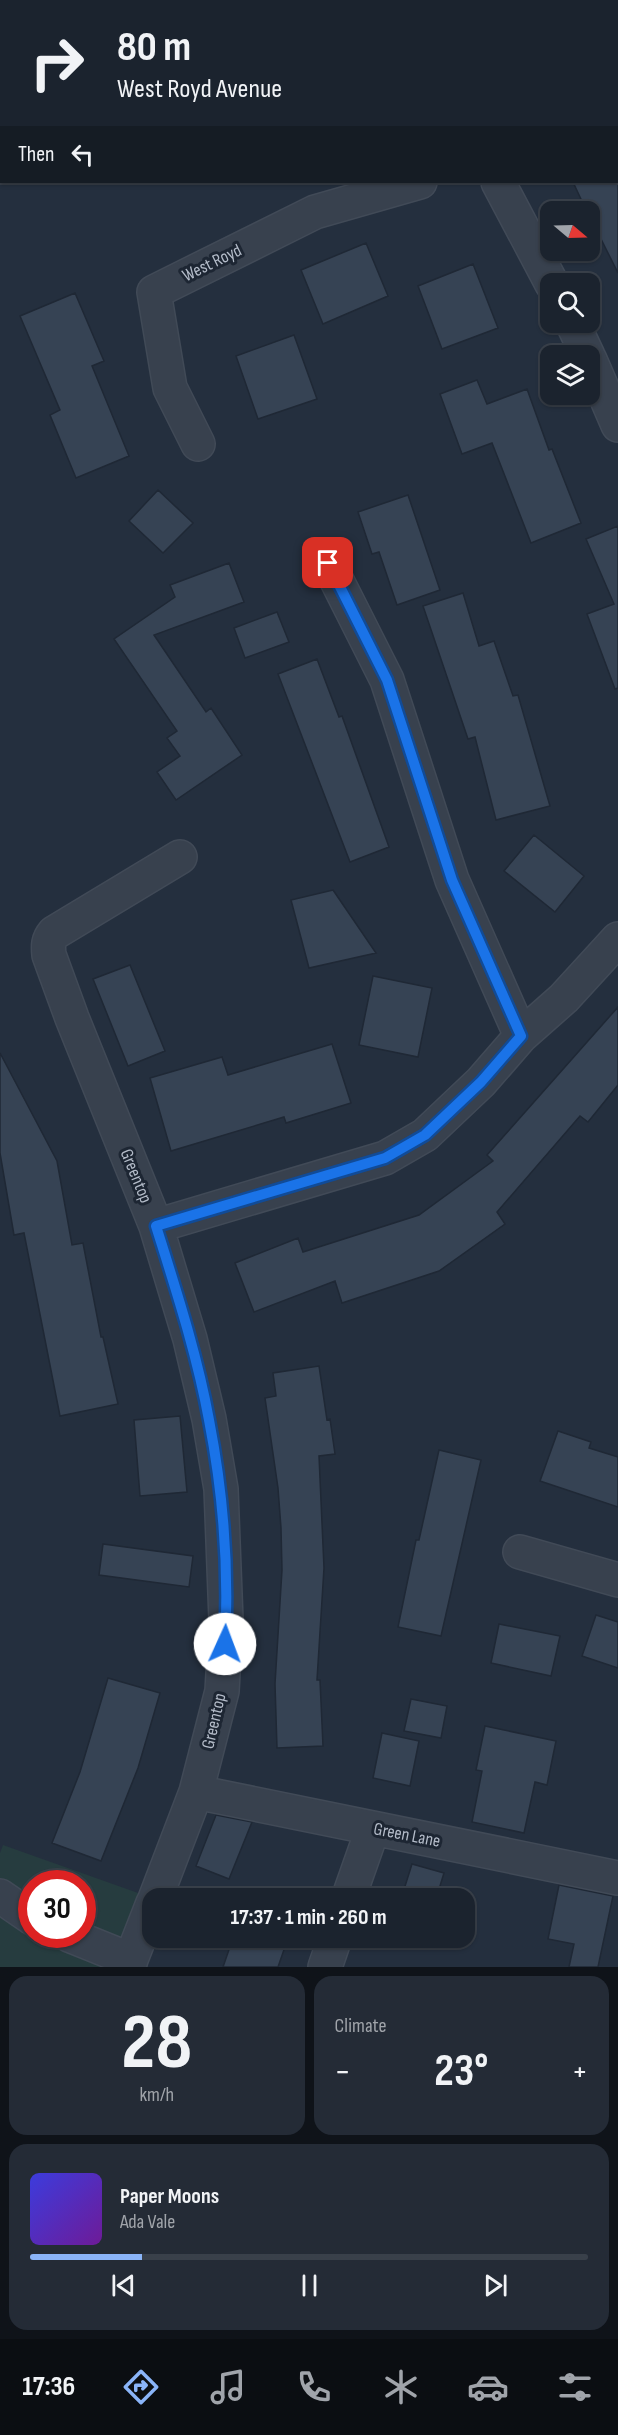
<!DOCTYPE html>
<meta charset="utf-8">
<style>
:root{--surface:#1b232e;--page:#242b36;--text:#f1f3f6;--muted:#a0a4aa;--line:#39404a;--accent:#8ab4f8}
body{margin:0;font-family:"Sofia Sans Condensed",sans-serif;background:var(--page);color:var(--text);height:100vh;display:flex;flex-direction:column;font-size:22px;white-space:nowrap}
*{box-sizing:border-box;margin:0}
p{font-size:20px;color:var(--muted)}
.icon{flex:none;width:33px;height:33px;fill:none;stroke:currentColor;stroke-width:2;stroke-linecap:round;stroke-linejoin:round}
.map{position:relative;height:1967px;overflow:hidden}
.details{display:flex;flex-direction:column;gap:9px;padding:9px;background:#0f1319;flex:1}
.details>*{flex:none}
.guide{position:absolute;left:0px;top:0px;width:618px;height:183px;box-shadow:0 2px 4px #0004,0 0 0 2px var(--line);background:#1b232e;color:var(--text);overflow:hidden}
.needle{width:39px;rotate:109deg}
.fabs{position:absolute;left:540px;top:201px;display:grid;gap:12px}
.fabs a{display:grid;place-items:center;width:60px;height:60px;border-radius:12px;background:var(--surface);box-shadow:0 2px 4px #0004,0 0 0 2px var(--line);font-size:30px}
.speed{position:absolute;left:18px;top:1870px;display:flex;gap:12px;font-size:30px;font-weight:700;text-align:center}
.speed>*{display:grid;place-content:center;width:78px;height:78px;border-radius:50%;background:var(--surface);box-shadow:0 2px 4px #0004,0 0 0 2px var(--line);line-height:1}
.speed .limit{border:9px solid #d22;background:#fff;color:#111}
.pin{position:absolute;display:grid;place-items:center;width:51px;height:51px;color:#fff;margin:-26px;border-radius:12px;box-shadow:0 3px 9px #0006}
.me{position:absolute;width:66px;margin:-33px;rotate:2deg;stroke-linejoin:round;filter:drop-shadow(0 0 4px #0008)}
.turn{display:flex;align-items:center;gap:21px;height:126px;padding:0 18px;font-size:27px}
.turn .icon{width:78px;height:78px;stroke-width:2.5}
.turn b{display:block;font-size:42px;line-height:51px}
.then{display:flex;align-items:center;height:57px;padding:0 18px;background:#0003;gap:12px;font-size:22px}
.big{font-size:45px;font-weight:700;line-height:1.1}
.details .tile{flex:1;display:flex;flex-direction:column;justify-content:center;gap:9px;min-width:0;padding:0 21px;border-radius:18px;background:var(--page)}
.details .dial{align-items:center;gap:0}
.dial b{font-size:78px;line-height:1}
.song{display:flex;align-items:center;gap:18px}
.cover{width:72px;height:72px;border-radius:9px;background:linear-gradient(135deg,hsl(240 70% 55%),hsl(280 70% 35%))}
.played{height:6px;border-radius:3px;background:linear-gradient(90deg,var(--accent) 20%,var(--line) 20%)}
.keys{display:flex;justify-content:space-around;direction:ltr}
.heat{display:flex;justify-content:space-between;align-items:center;font-size:33px;direction:ltr}
.details .tiles{flex:1;display:grid;gap:9px;grid-template-columns:1fr 1fr}
.tile:last-child{grid-column:span 2}
.trip{position:absolute;left:142px;top:1888px;width:333px;height:60px;border-radius:18px;background:var(--surface);box-shadow:0 2px 4px #0004,0 0 0 2px var(--line);font-weight:700;line-height:60px;text-align:center}
.tab-bar{display:flex;height:96px;justify-content:space-around;align-items:center;background:#0b0e12;color:var(--muted)}
.tab-bar .icon{width:42px;height:42px}
.tab-bar .on{color:var(--accent)}
.tab-bar b{font-size:27px;color:var(--text)}
.map>svg:first-child{display:block}
</style>
<div class="map">
<svg width="618" height="1967" viewBox="0 0 618 1967">
<rect width="100%" height="100%" fill="#242f3e"/>
<path fill="#263c3f" fill-rule="evenodd" d="M3 1845 155 1899 128 1967H0V1853ZM32 1884H82V1935H32Z"/>
<path fill="#364354" stroke="#1f2835" stroke-width="1.5" d="M573 182H618V273L590 217V212H587Z
M366 243 388 296 323 324 301 270Z
M473 264 498 328 442 349 418 286Z
M75 293 104 361 92 366 129 456 76 478 50 415 60 410 20 316Z
M294 335 317 399 258 419 236 356Z
M477 380 487 404 527 389 549 450 552 449 581 523 531 543 492 443 462 454 440 394Z
M158 490 193 523 163 553 129 521Z
M408 495 440 590 397 605 379 552 372 554 358 512Z
M618 526V688L615 689 587 614 614 604 586 539Z
M229 563 244 602 154 635 206 712 211 708 242 755 176 800 157 772 180 756 167 738 177 731 114 639 175 597 170 585Z
M463 593 479 646 494 641 513 696 518 695 550 806 496 820 475 737 468 739 423 606Z
M277 612 289 642 245 658 234 628Z
M317 659 339 717 342 716 389 847 350 862 278 674Z
M534 835 584 876 555 912 504 871Z
M333 890 376 953 309 968 291 900Z
M130 965 165 1051 128 1066 93 979Z
M373 976 432 988 418 1057 359 1045Z
M618 1007V1085L588 1122 580 1116 497 1212 505 1224 439 1271 342 1303 335 1281 254 1312 235 1263 298 1238 303 1252 419 1215 493 1161 487 1155Z
M332 1044 351 1103 286 1123 284 1117 171 1151 150 1078 222 1057 228 1075Z
M0 1053 57 1161 72 1245 83 1243 101 1337H103L118 1404 60 1416 24 1233 14 1235 0 1153Z
M319 1366 327 1420 330 1419 335 1454 319 1456 324 1568 317 1680H320L323 1746 277 1748 275 1684 282 1570 281 1528 278 1488 265 1398 276 1396 273 1373Z
M180 1416 187 1492 140 1496 134 1420Z
M558 1431 591 1442 589 1448 618 1457V1507L540 1481Z
M439 1450 481 1460 441 1636 398 1627 416 1540H419Z
M103 1544 193 1556 189 1587 99 1575Z
M596 1615 618 1622V1668L582 1656Z
M499 1624 560 1636 551 1676 491 1663Z
M108 1678 160 1693 138 1768 101 1861 52 1843 80 1772Z
M411 1699 447 1706 441 1738 404 1731Z
M485 1726 556 1741 547 1785 535 1782 524 1833 472 1822 482 1771 476 1770Z
M382 1733 419 1741 410 1786 373 1778Z
M216 1815 252 1822 229 1879 196 1866Z
M412 1864 444 1873 436 1899H401Z
M559 1885 613 1896 598 1967H569L574 1944 548 1939Z
M233 1938H300L297 1948 286 1944 278 1967H223Z"/>
<g fill="none" stroke-linecap="round" stroke-linejoin="round">
<g stroke="#414a57" stroke-width="36">
<path id="minor" d="M498 182 552 284
M572 322 588 356
M590 360 618 425
M198 444 170 388 154 292 315 212 420 182
M328 563 387 680 452 880 521 1036
M156 1226 385 1158 425 1135 481 1082 521 1036 564 998 618 939
M520 1552 618 1580
M196 1792 618 1878
M0 1896 32 1918
M155 1899 196 1792 222 1691 226 1620 221 1489 209 1419 190 1339 156 1226 72 1018 49 955C48 946 48 940 54 933L180 857
M348 1899 373 1828
M69 1935 131 1960
M128 1967 153 1903
M325 1967 335 1938"/>
</g>
<use href="#minor" stroke="#38414e" stroke-width="33"/>
</g>
<g fill="none" stroke-linecap="round" stroke-linejoin="round">
<g stroke="#114b97" stroke-width="15">
<path id="route" d="M225 1644C229 1571 223 1492 209 1420 197 1354 176 1290 156 1226L385 1158 425 1135 481 1082 521 1036 452 880 387 680 328 563"/>
</g>
<use href="#route" stroke="#1a73e8" stroke-width="10"/>
</g>
<g text-anchor="middle" dominant-baseline="central" stroke-width="6" stroke-linejoin="round" paint-order="stroke">
<g font-size="18" fill="#b4bcc9" stroke="#1d2633">
<text transform="translate(212 263) rotate(-26)">West Royd</text>
<text transform="translate(136 1176) rotate(68)">Greentop</text>
<text transform="translate(214 1721) rotate(-77)">Greentop</text>
<text transform="translate(407 1835) rotate(11)">Green Lane</text>
</g>
</g>
</svg>
<div class="fabs">
<a><svg class="needle" viewBox="-14 -14 28 28"><path d="M0-13l5 13h-10z" fill="#e53935"/><path d="M0 13l5-13h-10z" fill="#a0a4aa"/></svg></a>
<a><svg class="icon" aria-label="search" viewBox="0 0 24 24"><circle cx="10" cy="10" r="6"/><path d="M15 15l6 6"/></svg></a>
<a><svg class="icon" aria-label="layers" viewBox="0 0 24 24"><path d="M12 4l9 5-9 5-9-5zM3 14l9 5 9-5"/></svg></a>
</div>
<div class="speed"><div class="limit">30</div></div>
<div class="pin" style="left:328px;top:563px;background:#d93025"><svg class="icon" aria-label="arrive" viewBox="0 0 24 24"><path d="M6 21V4h12l-3 4 3 4H6"/></svg></div>
<svg class="me" style="left:225px;top:1644px" viewBox="-20 -20 40 40"><circle r="19" fill="#fff"/><path d="M0-13L10 11 0 6-10 11z" fill="#1a73e8"/></svg>
<div class="trip">17:37 · 1 min · 260 m</div>
<div class="guide">
<div class="turn"><svg class="icon" aria-label="right" viewBox="0 0 24 24"><path d="M7 20v-9h11M14 6l5 5-5 5"/></svg><div><b>80 m</b>West Royd Avenue</div></div>
<div class="then">Then<svg class="icon" aria-label="left" viewBox="0 0 24 24"><path d="M17 20v-9H6M10 6l-5 5 5 5"/></svg></div>
</div>
</div>
<section class="details">
<div class="tiles">
<div class="tile dial"><b>28</b><p>km/h</p></div>
<div class="tile"><p>Climate</p>
<div class="heat"><a>−</a><b class="big">23°</b><a>+</a></div>
</div>
<div class="tile">
<div class="song"><i class="cover"></i><div><b>Paper Moons</b><p>Ada Vale</p></div></div>
<div class="played"></div>
<div class="keys"><svg class="icon" aria-label="previous" viewBox="0 0 24 24"><path d="M18 5L8 12l10 7zM5 5v14"/></svg><svg class="icon" aria-label="pause" viewBox="0 0 24 24"><path d="M8 5v14M16 5v14"/></svg><svg class="icon" aria-label="next" viewBox="0 0 24 24"><path d="M6 5l10 7-10 7zM19 5v14"/></svg></div>
</div>
</div>
</section>
<nav class="tab-bar">
<b>17:36</b>
<svg class="icon on" aria-label="directions" viewBox="0 0 24 24"><path d="M12 3l9 9-9 9-9-9zM9 14v-3h6M13 9l2 2-2 2"/></svg>
<svg class="icon" aria-label="music" viewBox="0 0 24 24"><path d="M9 18V5l10-2v13"/><circle cx="6" cy="18" r="3"/><circle cx="16" cy="16" r="3"/></svg>
<svg class="icon" aria-label="phone" viewBox="0 0 24 24"><path d="M5 4h4l2 5-3 2q2 4 5 5l2-3 5 2v4C11 20 4 13 5 4z"/></svg>
<svg class="icon" aria-label="climate" viewBox="0 0 24 24"><path d="M12 3v18M4 7l16 10M4 17L20 7"/></svg>
<svg class="icon" aria-label="car" viewBox="0 0 24 24"><path d="M5 17H2v-5l4-1 3-4h7l3 4 3 1v5h-3M9 17h6M6 11h13"/><circle cx="7" cy="17" r="2"/><circle cx="17" cy="17" r="2"/></svg>
<svg class="icon" aria-label="filters" viewBox="0 0 24 24"><path d="M4 7h16M4 17h16"/><circle cx="9" cy="7" r="2"/><circle cx="15" cy="17" r="2"/></svg>
</nav>
